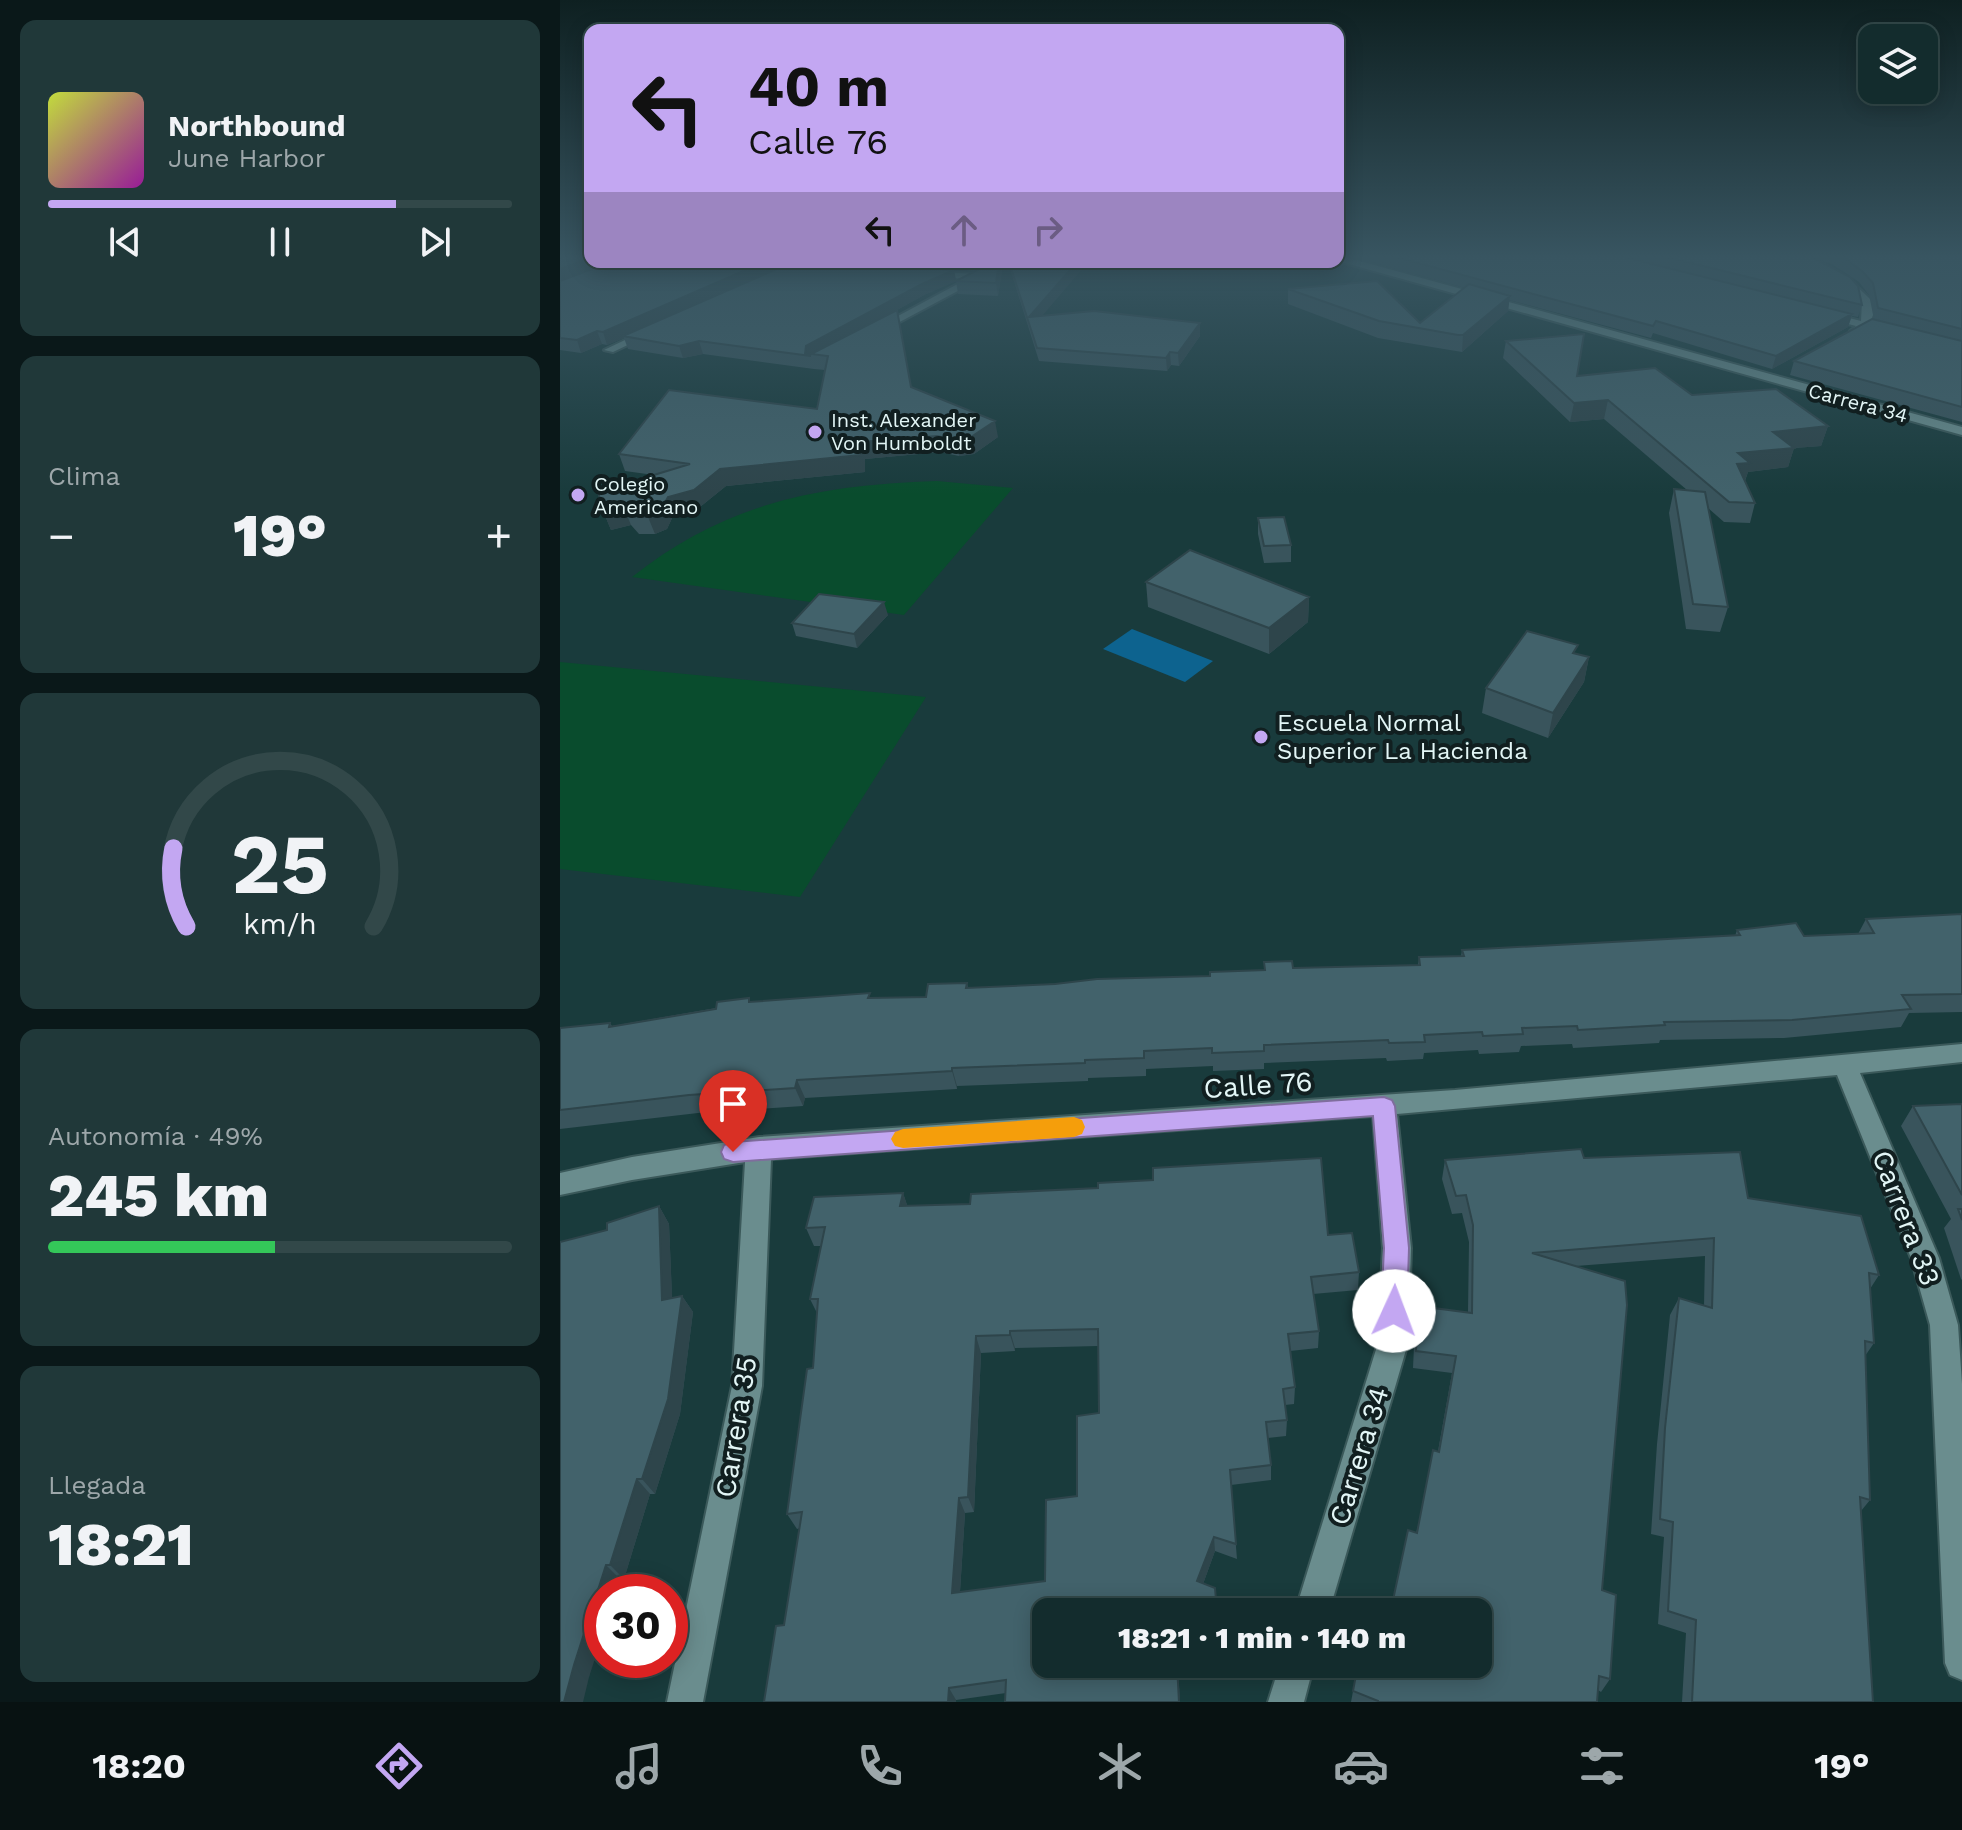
<!DOCTYPE html>
<html lang="es">
<meta charset="utf-8">
<style>
:root{--surface:#132c2d;--page:#203839;--text:#f1f3f6;--muted:#9da7aa;--line:#324849;--accent:#c3a7f2}
body{margin:0;font-family:"Work Sans",sans-serif;background:var(--page);color:var(--text);height:100vh;display:flex;flex-direction:column;font-size:30px;white-space:nowrap}
*{box-sizing:border-box;margin:0}
p{font-size:26px;color:var(--muted)}
.icon{flex:none;width:44px;height:44px;fill:none;stroke:currentColor;stroke-width:2;stroke-linecap:round;stroke-linejoin:round}
.map{position:relative;flex:1;overflow:hidden}
.sheet{display:flex;flex-direction:column;gap:20px;padding:20px;background:#0a1819;width:560px}
.sheet>*{flex:none}
.top-card{position:absolute;left:24px;top:24px;width:760px;height:244px;border-radius:16px;box-shadow:0 4px 20px #0003,0 0 0 2px var(--line);background:#c3a7f2;color:#111;overflow:hidden}
.fabs{position:absolute;left:1298px;top:24px;display:grid;gap:16px}
.fabs a{display:grid;place-items:center;width:80px;height:80px;border-radius:16px;background:var(--surface);box-shadow:0 4px 20px #0003,0 0 0 2px var(--line);font-size:40px}
.speed{position:absolute;left:24px;top:1574px;display:flex;gap:16px;font-size:40px;font-weight:700;text-align:center}
.speed>*{display:grid;place-content:center;width:104px;height:104px;border-radius:50%;background:var(--surface);box-shadow:0 4px 20px #0003,0 0 0 2px var(--line);line-height:1}
.speed .limit{border:12px solid #d22;background:#fff;color:#111}
.pin{position:absolute;display:grid;place-items:center;width:68px;height:68px;color:#fff;margin:-82px -34px;border-radius:50% 50% 50% 0;rotate:-45deg;box-shadow:0 0 8px #0007}
.pin .icon{rotate:45deg}
.me{position:absolute;width:88px;margin:-44px;rotate:2deg;stroke-linejoin:round;filter:drop-shadow(0 0 6px #0008)}
.turn{display:flex;align-items:center;gap:28px;height:168px;padding:0 32px;font-size:36px}
.turn .icon{width:104px;height:104px;stroke-width:2.5}
.turn b{display:block;font-size:56px;line-height:68px}
.lanes{display:flex;align-items:center;height:76px;padding:0 32px;background:#0003;justify-content:center;gap:40px;direction:ltr}
.lanes .off{opacity:.35}
.big{font-size:60px;font-weight:800;line-height:1.1}
.sheet .card{flex:1;display:flex;flex-direction:column;justify-content:center;gap:12px;min-width:0;padding:0 28px;border-radius:16px;background:var(--page)}
.sheet .dial{align-items:center;gap:0}
.dial svg{height:208px;overflow:visible;fill:none;stroke:var(--line);stroke-width:7;stroke-linecap:round;text-anchor:middle}
.dial text{fill:var(--text);stroke:none}
.song{display:flex;align-items:center;gap:24px}
.cover{width:96px;height:96px;border-radius:12px;background:linear-gradient(135deg,hsl(70 70% 55%),hsl(300 70% 35%))}
.played{height:8px;border-radius:4px;background:linear-gradient(90deg,var(--accent) 75%,var(--line) 75%)}
.keys{display:flex;justify-content:space-around;direction:ltr}
.heat{display:flex;justify-content:space-between;align-items:center;font-size:44px;direction:ltr}
.charge{height:12px;border-radius:6px;background:linear-gradient(90deg,#34c759 49%,var(--line) 0)}
.trip{position:absolute;left:472px;top:1598px;width:460px;height:80px;border-radius:16px;background:var(--surface);box-shadow:0 4px 20px #0003,0 0 0 2px var(--line);font-weight:800;line-height:80px;text-align:center}
.tab-bar{display:flex;height:128px;justify-content:space-around;align-items:center;background:#081212;color:var(--muted)}
.tab-bar .icon{width:56px;height:56px}
.tab-bar .selected{color:var(--accent)}
.tab-bar b{font-size:36px;color:var(--text)}
main{display:flex;flex:1;min-height:0}
.map>svg:first-child{display:block}
</style>
<main>
<section class="sheet">
<div class="card">
<div class="song"><i class="cover"></i><div><b>Northbound</b><p>June Harbor</p></div></div>
<div class="played"></div>
<div class="keys"><svg class="icon" aria-label="previous" viewBox="0 0 24 24"><path d="M18 5L8 12l10 7zM5 5v14"/></svg><svg class="icon" aria-label="pause" viewBox="0 0 24 24"><path d="M8 5v14M16 5v14"/></svg><svg class="icon" aria-label="next" viewBox="0 0 24 24"><path d="M6 5l10 7-10 7zM19 5v14"/></svg></div>
</div>
<div class="card"><p>Clima</p>
<div class="heat"><a>−</a><b class="big">19°</b><a>+</a></div>
</div>
<div class="card dial"><svg viewBox="0 0 100 80">
<path d="M14 69A42 42 0 1 1 86 69"/>
<path d="M14 69A42 42 0 0 1 9 39" stroke="#c3a7f2"/>
<text x="50" y="56" font-size="32" font-weight="700">25</text>
<text x="50" y="72" font-size="11">km/h</text>
</svg></div>
<div class="card"><p>Autonomía · 49%</p><b class="big">245 km</b><div class="charge"></div></div>
<div class="card"><p>Llegada</p><b class="big">18:21</b></div>
</section>
<div class="map">
<svg width="1402" height="1702" viewBox="0 0 1402 1702">
<rect width="100%" height="100%" fill="#193b3c"/>
<path fill="#094c2d" d="M377 481 453 488 344 615 72 577C167 502 259 485 377 481Z
M0 662 366 697 240 897 0 869Z"/>
<path fill="#0d638f" d="M572 629 653 661 625 682 543 649Z"/>
<g fill="none" stroke-linecap="round" stroke-linejoin="round">
<g stroke="#3b595a" stroke-width="4">
<path id="minor" d="M778 255 1402 427V435L778 261Z
M1228 255C1258 255 1292 280 1312 301L1313 315 1310 323 1331 328V332L1306 328 1295 334 1290 331 1296 326 1261 317 1260 315 1265 312 1301 321 1302 302 1276 280Z
M440 262H452L319 333 310 331 407 279 368 276 365 271 417 274Z
M86 330 95 332 53 352 44 350Z
M1402 1044V1062L1300 1073 1379 1258 1398 1325 1402 1384V1680L1390 1675 1385 1663 1370 1325 1351 1258 1277 1075 837 1114 851 1248 848 1343 769 1612H735L818 1343 823 1248 813 1116 211 1159 202 1386 143 1702H107L172 1386 185 1162 72 1180 0 1195V1173L72 1157 199 1137 895 1090Z
M720 1664H754L744 1702H708Z"/>
</g>
<g stroke="#3b595a" stroke-width="4">
<path id="major" d="M192 262H252L240 268Z"/>
</g>
<use href="#minor" fill="#6a8d8e" fill-rule="evenodd"/>
<use href="#major" fill="#6ab6a8" fill-rule="evenodd"/>
</g>
<path fill="#39545c" fill-rule="evenodd" d="M0 255 30 262H217L219 268 394 270 396 281 364 295 337 310 351 387 438 437 414 454 399 456 380 452 305 459V472L166 486 140 507 114 514 107 529 95 534H79L71 525 51 530 44 513 94 475 65 471 59 454 257 409 265 370 254 369 251 357 254 369 143 354 123 358 68 349 64 338 47 345 42 344 21 353 0 350Z
M785 255H1402V422L1230 375 1234 361 1314 319 1309 295 1299 282 1272 264 1250 256 1302 305 1298 317 1292 316 1288 327 1212 369 1093 333 1091 338 949 300 948 311 902 352 818 338 728 304V289L860 323 905 288Z
M293 262H440L442 271 438 296 398 294 396 281 416 271Z
M448 262H528L482 315 640 336 619 366 611 365 607 371 479 361Z
M946 341 1017 376 1132 395 1268 426 1261 446 1234 448 1228 467 1188 472 1185 481 1195 503 1190 523 1164 522 1148 508 1168 607 1160 632 1126 629 1109 513 1114 489 1127 490 1044 419 1010 422 943 358Z
M698 518 731 545V562L704 563 698 534Z
M586 582 749 597 748 622 709 654 588 607Z
M328 615 297 648 236 636 232 623Z
M1016 654 1029 657 1024 682 988 738 922 713 926 688Z
M1402 914V1012L1349 1013 1341 1027 1224 1038 1100 1040 1099 1043 1013 1048 1012 1044 961 1046 959 1052 919 1054 918 1050 864 1053 863 1059 827 1061 826 1058 704 1063V1069L653 1071V1066L586 1069V1076L528 1078V1081L397 1086V1089L245 1098 243 1106 138 1113 0 1129V1028L50 1023 52 1026 191 1002 366 997 407 983 408 988 650 976 704 970V962L733 968 858 965 859 957 901 956 902 950 1175 936 1177 930 1244 936 1298 934 1306 919Z
M1402 1104V1280L1401 1279 1384 1228 1391 1219 1341 1126 1353 1106Z
M1024 1158 1188 1198 1319 1275 1310 1289 1314 1343 1305 1356 1310 1500 1301 1511 1313 1702H1122L1126 1633 1098 1624 1104 1537 1091 1534 1097 1444 1110 1315 1119 1298 1144 1306 1145 1256 1016 1266 1050 1679 1041 1692 1038 1690 1037 1702H791L798 1664H918V1612H831L848 1530 856 1533 878 1451 892 1373 853 1368 855 1324 858 1306 908 1312 909 1242 902 1213 892 1214 882 1179 885 1160Z
M343 1193 347 1205 768 1235 799 1272 798 1290 753 1294 759 1331 758 1348 730 1351 735 1387 734 1404 725 1405 727 1420 726 1436 708 1438 711 1465V1480L671 1485 677 1559 655 1551 643 1584 486 1664H634L635 1668 618 1670 620 1702H445L446 1693 396 1700 224 1625 240 1528 237 1529 227 1514 253 1368 257 1313 250 1299 261 1246H254L246 1228ZM538 1346 539 1413 517 1496 485 1581 400 1592 405 1513 414 1512 421 1353 455 1351V1348Z
M99 1206 109 1224 112 1298 122 1296 133 1312 120 1414 95 1494H90L64 1579H60L56 1592H42L29 1677 47 1230Z"/>
<path fill="#2e454b" d="M30 258V262H56L0 282V269Z
M204 262H217L219 268 63 336 64 338 47 345 43 332Z
M415 262H437L416 271Z
M439 262 442 271 438 296 436 283Z
M517 262H528L471 329 469 317Z
M394 270 396 281 364 295 256 355 251 354V357V356L245 354 246 346 362 284Z
M950 296 948 311 902 352 903 335Z
M1292 314 1288 327 1212 369 1216 356Z
M640 323V336L619 366 618 353Z
M37 331 42 344 21 353 17 340Z
M139 341 143 354 123 358 119 346Z
M610 352 611 365 607 371 606 358Z
M1048 400 1044 419 1010 422 1014 403Z
M435 421 438 437 414 454 399 456 396 440Z
M1268 426 1261 446 1234 448 1228 467 1188 472 1184 483 1171 484 1178 453 1213 432Z
M377 436 380 452 305 459V472L166 486 140 507 114 514 107 529 95 534 88 517 108 497 160 469 301 442Z
M64 508 71 525 51 530 44 513Z
M749 597 748 622 709 654V628Z
M324 602 328 615 297 648 294 634Z
M1029 657 1024 682 988 738 993 713Z
M392 1068 397 1086V1089L392 1071Z
M237 1080 245 1098 243 1106 235 1088Z
M343 1193 349 1211 340 1206Z
M99 1206 109 1224 113 1317 102 1300Z
M122 1296 133 1312 120 1414 95 1494 82 1479Z
M450 1331 455 1348V1351L450 1335Z
M416 1336 421 1353 414 1512 408 1497Z
M77 1479 90 1494 64 1579 50 1565Z
M399 1498 405 1513 399 1607 392 1593Z
M654 1537 655 1551 639 1595 637 1581Z
M46 1565 60 1579 56 1592H42V1637L29 1677 23 1702H4L14 1665Z
M617 1664 618 1670 620 1702H619Z
M389 1688 396 1700V1702H388Z"/>
<path fill="#42626b" stroke="#2e454b" stroke-width="2" fill-rule="evenodd" d="M0 255H30V258L0 269Z
M828 255H1056L1292 314 1216 356 1096 321 1093 326Z
M1098 255H1248L1290 277 1298 286 1302 305Z
M1280 255H1402V329L1318 308 1313 283 1302 271Z
M51 262H204L43 332 37 331 17 340 0 338V281Z
M233 262H275L394 270 362 284 246 346 245 354 251 356 139 341 119 346 63 336Z
M433 262H439L436 283 396 281Z
M449 262H517L469 317 534 311 640 323 618 353 610 352 606 358 477 348Z
M817 281 860 323 909 284 950 296 903 335H898L819 321 728 289Z
M337 310 351 387 435 421 411 437 396 440 377 436 301 442V455L160 469 134 490 108 497 100 512 88 517 73 516 64 508 44 513 38 492 130 464 59 454 109 390 257 409 268 356 251 354Z
M1312 319 1402 341V407L1234 361Z
M1024 334 1017 376 1095 368 1132 395 1216 389 1268 426 1213 432 1234 448 1178 453 1190 463 1177 464 1195 503 1169 502 1048 400 1014 403 946 341Z
M1114 489 1145 492 1168 607 1133 604Z
M724 517 731 545 704 546 698 518Z
M630 550 749 597 709 628 586 582Z
M259 594 324 602 294 634 232 623Z
M967 631 1018 645 1013 653 1029 657 993 713 926 688Z
M1402 914V994L1342 995 1351 1009 1232 1020 1104 1022 1105 1025 1018 1030 1017 1026 962 1028 963 1034 923 1036 922 1032 864 1035 865 1042 829 1043 828 1040 704 1045V1051L652 1053V1048L584 1051V1058L525 1060V1063L392 1068V1071L237 1080 235 1088 129 1095 0 1110V1028L50 1023 49 1027 156 1009 157 1002 189 998V1002L310 993 308 998 366 997 368 984 407 983 406 988 495 984 537 979 650 976V972L705 970 704 962 732 961 733 968 860 965 859 957 904 956 902 950 1180 935 1177 930 1236 923 1244 936 1314 933 1306 919Z
M1402 1104V1195L1353 1106Z
M1021 1149 1024 1158 1180 1152 1188 1198 1301 1216 1319 1275 1309 1273 1314 1343 1305 1341 1310 1500 1300 1497 1313 1702H1132L1136 1620 1108 1611 1113 1522 1100 1519 1105 1428 1119 1298 1152 1308 1154 1238 972 1253 1065 1281 1067 1305 1042 1590 1056 1595 1050 1679 1039 1676 1037 1702H818V1701L793 1691 798 1664H918V1612H844L846 1604 833 1600 848 1530 857 1533 873 1450 879 1452 896 1356 856 1351 858 1306 912 1313 913 1225 906 1195 896 1196 885 1160Z
M761 1158 768 1235 792 1233 799 1272 751 1277 759 1331 728 1334 735 1387 723 1389 727 1420 706 1422 711 1465 670 1470 676 1544 654 1537 637 1581 655 1588 657 1612H486V1664H617L619 1702H445L446 1680 389 1688 388 1702H204L216 1626 224 1625 242 1512 227 1514 247 1369 253 1368 258 1299H250L265 1227 246 1228 254 1197 343 1193 340 1206 410 1204 411 1194 538 1188V1183L593 1180V1168ZM538 1329 539 1413 517 1416V1496L486 1500 485 1581 392 1593 399 1498 408 1497 416 1336 450 1335V1331Z
M99 1206 102 1300 122 1296 108 1399 82 1479H77L50 1565H46L14 1665 4 1702H0V1242L47 1230V1223Z
M1398 1209H1402V1220Z"/>
<linearGradient id="sky" x2="0" y2="1"><stop stop-color="#0e2021"/><stop offset="0.52" stop-color="#385561"/><stop offset="1" stop-color="#385561" stop-opacity="0"/></linearGradient>
<rect width="1402" height="494" fill="url(#sky)"/>
<path fill="#c3a7f2" stroke="#7f6d9d" stroke-width="2" d="M824 1097 832 1100 835 1106 849 1248 847 1311 843 1320 834 1324 825 1320 821 1311 824 1248 813 1116 173 1162 164 1159 161 1152 164 1145 173 1142Z"/>
<path fill="#f59e0b" d="M514 1117 522 1120 525 1127 522 1134 514 1137 343 1148 335 1146 331 1139 335 1132 343 1129Z"/>
<g fill="#c3a7f2" stroke="#111f20" stroke-width="3">
<circle cx="255" cy="432" r="8"/>
<circle cx="18" cy="495" r="8"/>
<circle cx="701" cy="737" r="8"/>
</g>
<g text-anchor="middle" dominant-baseline="central" stroke-width="8" stroke-linejoin="round" paint-order="stroke">
<g font-size="20" fill="#e3f6f6" stroke="#111f20">
<text transform="translate(1298 403) rotate(15)">Carrera 34</text>
</g>
<g font-size="20" fill="#e3f6f6" stroke="#111f20" text-anchor="start">
<text x="271" y="420">Inst. Alexander<tspan x="271" dy="23">Von Humboldt</tspan></text>
<text x="34" y="484">Colegio<tspan x="34" dy="23">Americano</tspan></text>
</g>
<g font-size="24" fill="#e3f6f6" stroke="#111f20" text-anchor="start">
<text x="717" y="723">Escuela Normal<tspan x="717" dy="28">Superior La Hacienda</tspan></text>
</g>
<g font-size="28" fill="#e3f6f6" stroke="#111f20">
<text transform="translate(698 1085) rotate(-4)">Calle 76</text>
<text transform="translate(1346 1218) rotate(69)">Carrera 33</text>
<text transform="translate(176 1427) rotate(-81)">Carrera 35</text>
<text transform="translate(799 1456) rotate(-73)">Carrera 34</text>
</g>
</g>
</svg>
<div class="fabs">
<a><svg class="icon" aria-label="layers" viewBox="0 0 24 24"><path d="M12 4l9 5-9 5-9-5zM3 14l9 5 9-5"/></svg></a>
</div>
<div class="speed"><div class="limit">30</div></div>
<div class="pin" style="left:173px;top:1152px;background:#d93025"><svg class="icon" aria-label="arrive" viewBox="0 0 24 24"><path d="M6 21V4h12l-3 4 3 4H6"/></svg></div>
<svg class="me" style="left:834px;top:1311px" viewBox="-20 -20 40 40"><circle r="19" fill="#fff"/><path d="M0-13L10 11 0 6-10 11z" fill="#c3a7f2"/></svg>
<div class="trip">18:21 · 1 min · 140 m</div>
<div class="top-card">
<div class="turn"><svg class="icon" aria-label="left" viewBox="0 0 24 24"><path d="M17 20v-9H6M10 6l-5 5 5 5"/></svg><div><b>40 m</b>Calle 76</div></div>
<div class="lanes"><svg class="icon" aria-label="left" viewBox="0 0 24 24"><path d="M17 20v-9H6M10 6l-5 5 5 5"/></svg><svg class="icon off" aria-label="ahead" viewBox="0 0 24 24"><path d="M12 20V5M6 11l6-6 6 6"/></svg><svg class="icon off" aria-label="right" viewBox="0 0 24 24"><path d="M7 20v-9h11M14 6l5 5-5 5"/></svg></div>
</div>
</div>
</main>
<nav class="tab-bar">
<b>18:20</b>
<svg class="icon selected" aria-label="directions" viewBox="0 0 24 24"><path d="M12 3l9 9-9 9-9-9zM9 14v-3h6M13 9l2 2-2 2"/></svg>
<svg class="icon" aria-label="music" viewBox="0 0 24 24"><path d="M9 18V5l10-2v13"/><circle cx="6" cy="18" r="3"/><circle cx="16" cy="16" r="3"/></svg>
<svg class="icon" aria-label="phone" viewBox="0 0 24 24"><path d="M5 4h4l2 5-3 2q2 4 5 5l2-3 5 2v4C11 20 4 13 5 4z"/></svg>
<svg class="icon" aria-label="climate" viewBox="0 0 24 24"><path d="M12 3v18M4 7l16 10M4 17L20 7"/></svg>
<svg class="icon" aria-label="car" viewBox="0 0 24 24"><path d="M5 17H2v-5l4-1 3-4h7l3 4 3 1v5h-3M9 17h6M6 11h13"/><circle cx="7" cy="17" r="2"/><circle cx="17" cy="17" r="2"/></svg>
<svg class="icon" aria-label="filters" viewBox="0 0 24 24"><path d="M4 7h16M4 17h16"/><circle cx="9" cy="7" r="2"/><circle cx="15" cy="17" r="2"/></svg>
<b>19°</b>
</nav>
